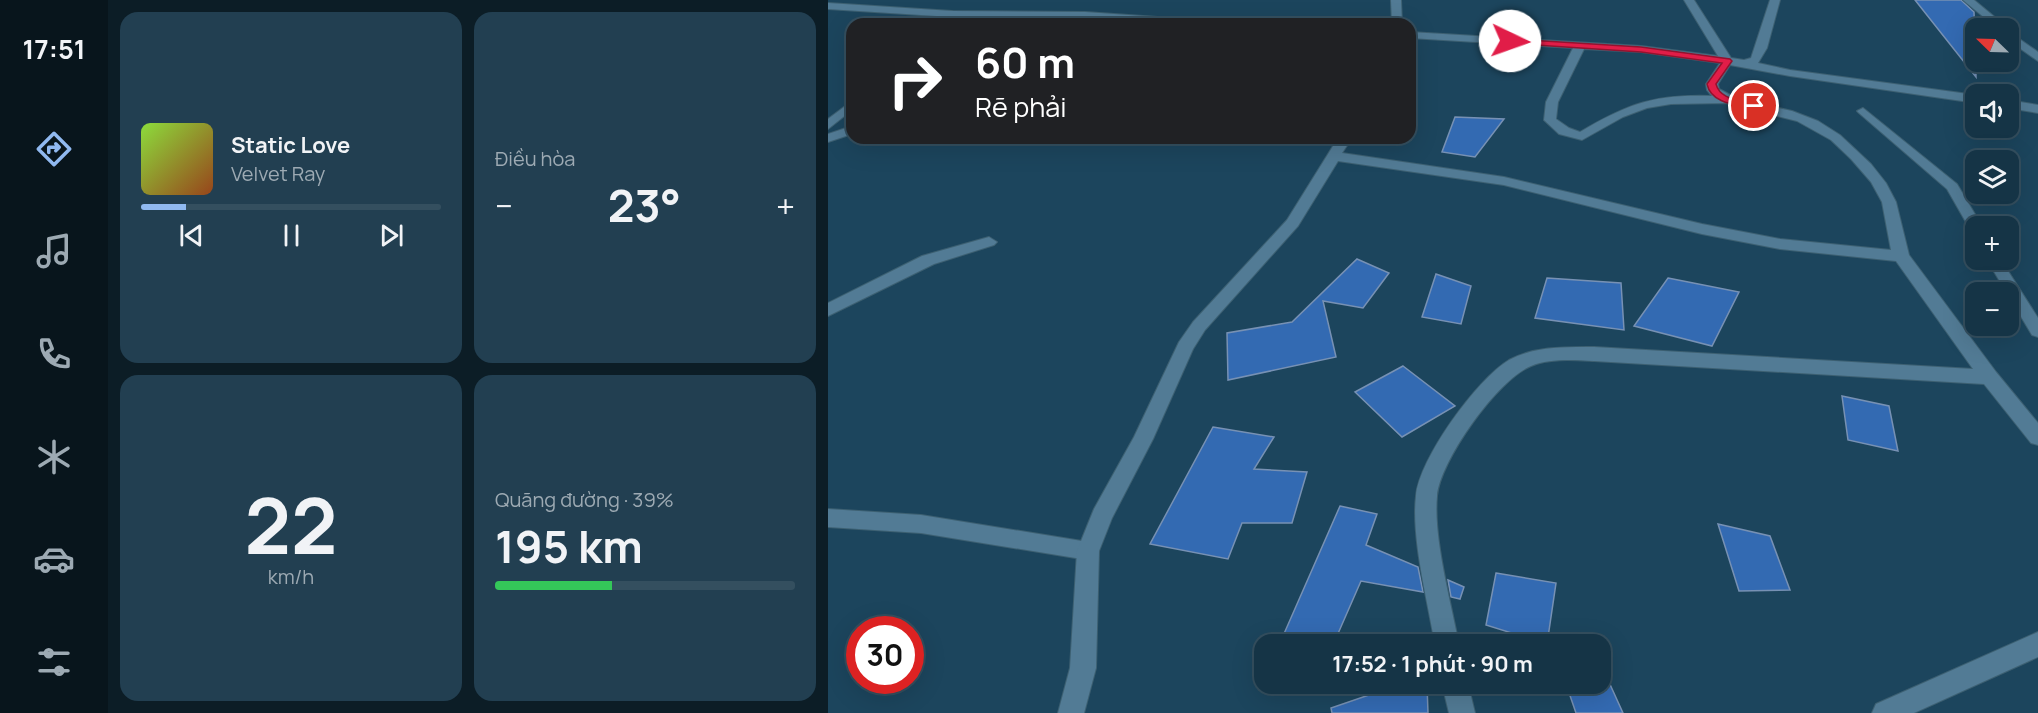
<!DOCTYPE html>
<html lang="vi">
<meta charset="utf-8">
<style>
:root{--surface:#153446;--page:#223f51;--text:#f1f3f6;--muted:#9daab3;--line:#344f5f;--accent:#90b9f0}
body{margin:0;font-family:Manrope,sans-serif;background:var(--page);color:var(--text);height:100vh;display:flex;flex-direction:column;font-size:22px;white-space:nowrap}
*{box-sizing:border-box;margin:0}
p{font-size:20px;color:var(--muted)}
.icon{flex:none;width:33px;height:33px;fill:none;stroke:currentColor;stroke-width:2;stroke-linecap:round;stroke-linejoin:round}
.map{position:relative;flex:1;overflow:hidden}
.panel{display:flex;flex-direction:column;gap:12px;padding:12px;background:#0c1d26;width:720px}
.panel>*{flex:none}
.hud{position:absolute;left:18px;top:18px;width:570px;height:126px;border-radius:18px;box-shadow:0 6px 24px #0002,0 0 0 2px var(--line);background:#202124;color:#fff;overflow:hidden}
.needle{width:39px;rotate:293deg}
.buttons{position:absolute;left:1137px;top:18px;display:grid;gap:12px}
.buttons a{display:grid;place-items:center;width:54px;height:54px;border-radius:12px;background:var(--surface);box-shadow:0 6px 24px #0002,0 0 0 2px var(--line);font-size:30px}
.speed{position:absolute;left:18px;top:616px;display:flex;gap:12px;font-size:30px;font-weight:700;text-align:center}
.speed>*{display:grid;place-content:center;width:78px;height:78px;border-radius:50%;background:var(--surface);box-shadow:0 6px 24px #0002,0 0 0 2px var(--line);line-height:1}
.speed .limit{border:9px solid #d22;background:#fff;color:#111}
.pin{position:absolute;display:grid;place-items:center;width:51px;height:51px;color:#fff;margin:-26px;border:3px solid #fff;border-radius:50%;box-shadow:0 2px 6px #0007}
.me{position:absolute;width:66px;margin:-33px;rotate:93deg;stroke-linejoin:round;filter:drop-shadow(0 0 4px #0008)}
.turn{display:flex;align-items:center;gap:21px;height:126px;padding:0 30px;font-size:27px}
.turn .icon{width:78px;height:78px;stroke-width:2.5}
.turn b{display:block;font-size:42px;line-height:51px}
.big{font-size:45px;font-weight:700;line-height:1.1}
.panel .tile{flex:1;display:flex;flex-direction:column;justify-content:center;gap:9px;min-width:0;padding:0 21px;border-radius:18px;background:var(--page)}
.panel .dial{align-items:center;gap:0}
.dial b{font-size:78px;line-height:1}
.song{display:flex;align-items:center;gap:18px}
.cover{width:72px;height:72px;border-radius:9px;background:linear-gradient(135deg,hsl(90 70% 55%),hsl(20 70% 35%))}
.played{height:6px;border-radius:3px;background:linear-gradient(90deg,var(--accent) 15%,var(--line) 15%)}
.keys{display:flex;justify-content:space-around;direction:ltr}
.heat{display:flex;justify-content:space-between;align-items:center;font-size:33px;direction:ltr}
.charge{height:9px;border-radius:4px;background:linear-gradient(90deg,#34c759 39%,var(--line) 0)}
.panel .tiles{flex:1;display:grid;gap:12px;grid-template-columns:repeat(2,1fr)}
.trip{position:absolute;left:426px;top:634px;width:357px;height:60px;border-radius:18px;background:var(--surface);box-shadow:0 6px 24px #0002,0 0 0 2px var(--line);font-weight:700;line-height:60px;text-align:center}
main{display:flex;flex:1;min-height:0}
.tab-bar{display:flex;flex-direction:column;width:108px;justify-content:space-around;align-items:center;background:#08151c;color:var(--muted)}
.tab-bar .icon{width:42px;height:42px}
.tab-bar .selected{color:var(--accent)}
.tab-bar b{font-size:27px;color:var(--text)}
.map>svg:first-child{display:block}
</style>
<main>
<nav class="tab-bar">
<b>17:51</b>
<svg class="icon selected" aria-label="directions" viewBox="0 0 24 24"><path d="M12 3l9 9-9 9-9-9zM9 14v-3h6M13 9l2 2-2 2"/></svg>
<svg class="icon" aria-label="music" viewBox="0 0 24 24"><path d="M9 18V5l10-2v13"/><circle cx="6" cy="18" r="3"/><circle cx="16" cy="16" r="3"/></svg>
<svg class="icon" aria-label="phone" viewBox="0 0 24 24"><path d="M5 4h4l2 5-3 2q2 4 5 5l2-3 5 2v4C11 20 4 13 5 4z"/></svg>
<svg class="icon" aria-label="climate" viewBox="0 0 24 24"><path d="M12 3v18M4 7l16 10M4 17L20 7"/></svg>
<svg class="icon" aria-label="car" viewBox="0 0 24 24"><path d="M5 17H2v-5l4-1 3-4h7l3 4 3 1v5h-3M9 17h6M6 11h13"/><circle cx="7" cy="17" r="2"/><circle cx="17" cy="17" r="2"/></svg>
<svg class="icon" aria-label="filters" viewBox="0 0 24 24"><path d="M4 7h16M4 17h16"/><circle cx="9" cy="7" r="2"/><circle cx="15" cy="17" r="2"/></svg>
</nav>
<section class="panel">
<div class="tiles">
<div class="tile">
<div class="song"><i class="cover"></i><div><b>Static Love</b><p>Velvet Ray</p></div></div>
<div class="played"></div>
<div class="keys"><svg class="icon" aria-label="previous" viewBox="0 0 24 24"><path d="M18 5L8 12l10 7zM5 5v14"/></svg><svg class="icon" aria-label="pause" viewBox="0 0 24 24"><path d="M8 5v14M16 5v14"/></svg><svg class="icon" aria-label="next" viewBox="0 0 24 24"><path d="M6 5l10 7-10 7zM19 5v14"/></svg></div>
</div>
<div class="tile"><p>Điều hòa</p>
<div class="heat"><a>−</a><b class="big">23°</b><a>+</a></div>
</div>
<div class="tile dial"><b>22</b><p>km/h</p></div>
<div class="tile"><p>Quãng đường · 39%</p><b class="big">195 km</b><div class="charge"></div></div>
</div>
</section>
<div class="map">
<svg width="1210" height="713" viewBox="0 0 1210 713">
<rect width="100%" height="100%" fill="#1c455d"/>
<path fill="#336ab2" stroke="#7791b4" stroke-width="1.5" d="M1087 0H1133L1146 12 1148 77Z
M627 117 676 119 647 157 614 152Z
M529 259 561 273 535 308 495 301 508 357 400 380 399 333 464 322Z
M608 274 643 286 633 324 594 317Z
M719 278 793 283 796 330 707 318Z
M840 278 911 292 884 346 806 326Z
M575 366 627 406 574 437 527 392Z
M1014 396 1061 406 1070 451 1020 440Z
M385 427 446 437 426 469 479 472 464 523H414L400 559 322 544Z
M512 506 549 514 538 545 590 567 595 592 533 581 505 645H480L455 636Z
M890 524 942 536 962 590 911 591Z
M668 573 728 583 719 644 658 625Z
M620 580 636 587 632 599 623 597Z
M772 669H775L795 713H748L738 684H772Z
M573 684H599L600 713H504L503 708Z"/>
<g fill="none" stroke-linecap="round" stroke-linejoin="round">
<g stroke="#3d6072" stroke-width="2">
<path id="service" d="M124 11 129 14 119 24H108Z
M24 101V110L0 129V119Z
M1035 108 1129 184 1154 226H1148V232L1143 231 1119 189 1031 113 1029 111Z
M1159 260H1173L1210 318V337L1204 335Z
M0 509 93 515 260 542 267 544 270 551 267 558 260 560 93 533 0 527Z"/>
</g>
<g stroke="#3d6072" stroke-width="2">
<path id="minor" d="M563 0H573L574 24H564Z
M856 0H866L903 58 916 60 923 58 942 0H952L939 48 930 63 962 70 1148 95V103L962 76 902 65 890 84 891 89 910 99 964 111 990 121 1012 135 1043 164 1058 183 1068 202 1081 255 1168 372 1210 423V445L1203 443 1156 384 766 361C746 360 722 358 703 366 669 380 612 461 609 496 605 538 623 602 631 645H607C600 602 583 538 588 496 591 459 649 379 681 360 707 346 738 347 766 347L1145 369 1068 261 952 249 874 234 676 185 510 161 470 226 377 330 365 349 325 439 284 518 271 551 268 668 256 713H230L242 668 249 551 266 509 306 437 351 342 365 322 459 220 510 138H524L514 153 676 177 874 224 952 239 1063 250 1054 202 1043 182 1023 159 1003 140 969 121 898 103 843 104 819 108 795 117 754 140 731 134 716 120 718 102 745 48 582 38V32L813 46 890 56ZM756 49 813 52 892 63 878 84 879 90 884 96C827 94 801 103 752 132L741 128 728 119 730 102Z
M1135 0H1146L1180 28H1169Z
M0 3 124 11 257 12 388 21 393 24H343L257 18 124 17 0 9Z
M1180 31 1210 52V61L1180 40Z
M1180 100 1210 105V113L1180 108Z
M24 126V134L0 142V134Z
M161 237 169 242 166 245 106 264 0 316V303L94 256Z
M614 684H640L647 713H621Z"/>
</g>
<g stroke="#3d6072" stroke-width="2">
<path id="tertiary" d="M1210 632V657L1086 713H1044L1048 704Z"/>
</g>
<use href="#service" fill="#527b95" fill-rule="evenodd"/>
<use href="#minor" fill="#527b95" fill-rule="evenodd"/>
<use href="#tertiary" fill="#527b95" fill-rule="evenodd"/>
</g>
<path fill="#e11d48" stroke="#92132f" stroke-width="1.5" d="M682 39 813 47 902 59 904 61 888 84C893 103 918 98 930 106L926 109C910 105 883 104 879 84L894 63 813 52 679 43 678 41Z"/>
</svg>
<div class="buttons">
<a><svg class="needle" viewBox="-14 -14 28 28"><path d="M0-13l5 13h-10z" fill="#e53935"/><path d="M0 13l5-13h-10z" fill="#9daab3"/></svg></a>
<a><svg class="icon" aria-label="sound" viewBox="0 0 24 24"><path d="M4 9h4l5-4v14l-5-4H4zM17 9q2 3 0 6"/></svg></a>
<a><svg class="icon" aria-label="layers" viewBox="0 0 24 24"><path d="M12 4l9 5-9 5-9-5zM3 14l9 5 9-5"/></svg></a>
<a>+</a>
<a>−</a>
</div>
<div class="speed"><div class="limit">30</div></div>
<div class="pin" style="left:926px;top:106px;background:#d93025"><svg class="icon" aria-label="arrive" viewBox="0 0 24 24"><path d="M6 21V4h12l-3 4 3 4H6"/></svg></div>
<svg class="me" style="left:682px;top:41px" viewBox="-20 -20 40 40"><circle r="19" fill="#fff"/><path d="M0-13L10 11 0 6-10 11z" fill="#e11d48"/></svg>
<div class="trip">17:52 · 1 phút · 90 m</div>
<div class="hud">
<div class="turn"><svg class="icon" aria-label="right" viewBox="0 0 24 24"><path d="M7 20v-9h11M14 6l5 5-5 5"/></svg><div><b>60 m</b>Rẽ phải</div></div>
</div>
</div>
</main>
